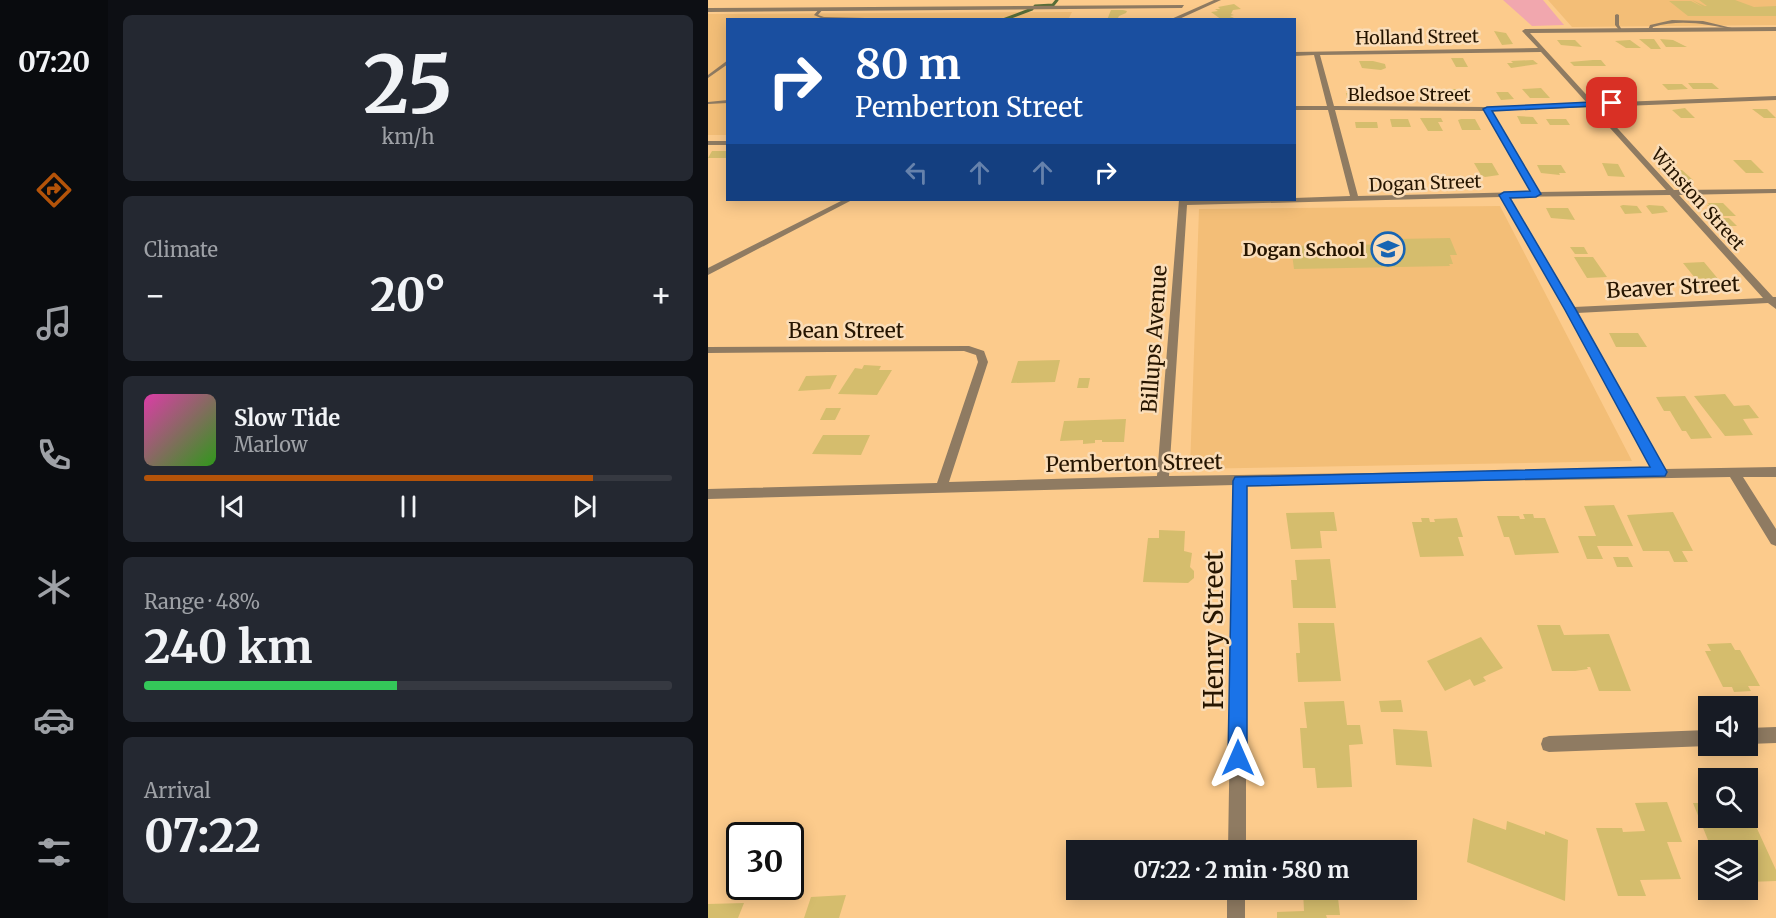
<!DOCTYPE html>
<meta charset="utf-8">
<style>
:root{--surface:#171b24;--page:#242831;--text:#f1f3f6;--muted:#9ea1a6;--line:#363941;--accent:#b45309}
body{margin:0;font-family:Merriweather,serif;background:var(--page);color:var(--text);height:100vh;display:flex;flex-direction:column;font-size:22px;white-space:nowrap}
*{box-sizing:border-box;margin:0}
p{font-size:20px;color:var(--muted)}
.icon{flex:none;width:33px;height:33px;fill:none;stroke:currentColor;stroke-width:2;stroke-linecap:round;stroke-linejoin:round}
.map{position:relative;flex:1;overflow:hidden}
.sheet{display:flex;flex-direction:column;gap:15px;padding:15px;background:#0d0f14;width:600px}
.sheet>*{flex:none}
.hud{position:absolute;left:18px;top:18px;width:570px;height:183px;border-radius:0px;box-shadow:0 3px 15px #0003;background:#1a4fa0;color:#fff;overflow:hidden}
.fabs{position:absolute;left:990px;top:696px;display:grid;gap:12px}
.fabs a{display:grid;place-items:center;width:60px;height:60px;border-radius:0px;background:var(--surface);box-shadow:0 3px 15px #0003;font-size:30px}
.speed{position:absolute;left:18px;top:822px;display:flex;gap:12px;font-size:30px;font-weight:700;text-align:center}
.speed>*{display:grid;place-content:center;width:78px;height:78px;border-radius:50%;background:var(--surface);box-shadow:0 3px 15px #0003;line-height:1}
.speed .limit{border:3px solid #111;border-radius:9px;background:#fff;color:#111}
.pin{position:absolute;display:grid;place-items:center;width:51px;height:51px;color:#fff;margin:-26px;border-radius:12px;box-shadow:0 3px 9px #0006}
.me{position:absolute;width:66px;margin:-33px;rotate:0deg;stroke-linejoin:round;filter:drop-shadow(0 0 4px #0008)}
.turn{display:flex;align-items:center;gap:21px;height:126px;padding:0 30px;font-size:27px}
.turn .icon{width:78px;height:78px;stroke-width:2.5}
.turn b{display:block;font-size:42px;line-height:51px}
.lanes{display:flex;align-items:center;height:57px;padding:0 30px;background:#0003;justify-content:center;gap:30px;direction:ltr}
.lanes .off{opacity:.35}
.big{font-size:45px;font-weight:700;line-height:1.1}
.sheet .tile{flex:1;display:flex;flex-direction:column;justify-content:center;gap:9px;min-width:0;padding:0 21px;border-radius:9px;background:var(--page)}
.sheet .dial{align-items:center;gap:0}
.dial b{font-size:78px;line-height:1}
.song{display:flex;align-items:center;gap:18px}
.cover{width:72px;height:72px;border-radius:9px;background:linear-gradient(135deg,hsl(320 70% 55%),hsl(110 70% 35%))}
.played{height:6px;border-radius:3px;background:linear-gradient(90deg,var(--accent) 85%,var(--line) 85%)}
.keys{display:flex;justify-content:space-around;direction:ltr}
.heat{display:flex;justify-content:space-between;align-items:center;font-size:33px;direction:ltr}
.charge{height:9px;border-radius:4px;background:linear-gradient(90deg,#34c759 48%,var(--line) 0)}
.trip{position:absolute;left:358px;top:840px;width:351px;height:60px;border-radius:0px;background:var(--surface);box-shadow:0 3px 15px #0003;font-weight:700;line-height:60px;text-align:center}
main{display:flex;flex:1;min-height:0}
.dock{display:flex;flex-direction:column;width:108px;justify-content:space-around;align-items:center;background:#090b0e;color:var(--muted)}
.dock .icon{width:42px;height:42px}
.dock .active{color:var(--accent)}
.dock b{font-size:27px;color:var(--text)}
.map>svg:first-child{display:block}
</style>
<main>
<nav class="dock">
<b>07:20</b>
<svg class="icon active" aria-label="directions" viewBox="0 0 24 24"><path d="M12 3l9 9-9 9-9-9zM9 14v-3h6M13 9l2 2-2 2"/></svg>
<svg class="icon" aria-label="music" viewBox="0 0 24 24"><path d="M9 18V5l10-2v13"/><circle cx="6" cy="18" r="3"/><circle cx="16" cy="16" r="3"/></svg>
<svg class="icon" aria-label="phone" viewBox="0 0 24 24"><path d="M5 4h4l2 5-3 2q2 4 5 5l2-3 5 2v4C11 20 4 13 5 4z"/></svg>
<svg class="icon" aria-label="climate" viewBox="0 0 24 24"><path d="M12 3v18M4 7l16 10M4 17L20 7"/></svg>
<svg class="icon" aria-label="car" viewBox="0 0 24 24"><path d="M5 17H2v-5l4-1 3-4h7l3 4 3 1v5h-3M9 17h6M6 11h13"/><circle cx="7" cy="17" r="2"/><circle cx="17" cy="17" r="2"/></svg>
<svg class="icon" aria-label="filters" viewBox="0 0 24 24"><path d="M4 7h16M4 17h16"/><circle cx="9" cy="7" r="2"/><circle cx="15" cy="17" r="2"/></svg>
</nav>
<section class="sheet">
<div class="tile dial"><b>25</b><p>km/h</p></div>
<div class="tile"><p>Climate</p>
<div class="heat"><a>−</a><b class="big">20°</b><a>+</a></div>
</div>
<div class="tile">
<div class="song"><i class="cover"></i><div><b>Slow Tide</b><p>Marlow</p></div></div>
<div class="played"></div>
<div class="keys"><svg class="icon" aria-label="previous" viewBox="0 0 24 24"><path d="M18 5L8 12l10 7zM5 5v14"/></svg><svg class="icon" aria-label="pause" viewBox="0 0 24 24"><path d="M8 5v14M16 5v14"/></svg><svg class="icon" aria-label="next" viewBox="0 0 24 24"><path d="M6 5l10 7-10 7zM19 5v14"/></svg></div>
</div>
<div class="tile"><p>Range · 48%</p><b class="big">240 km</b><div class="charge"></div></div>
<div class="tile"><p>Arrival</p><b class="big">07:22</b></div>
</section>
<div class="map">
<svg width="1068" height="918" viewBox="0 0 1068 918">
<rect width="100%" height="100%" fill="#fccb8c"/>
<path fill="#f3be77" d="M840 0H1068V25L864 27Z
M364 12 360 20H20L19 135H0V14Z
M792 206 924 461 482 469 491 209Z"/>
<path fill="#f1a7ae" d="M795 0H835L856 25 824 26Z"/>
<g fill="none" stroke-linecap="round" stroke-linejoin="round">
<path stroke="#576d38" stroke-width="3" d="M327 6 345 5 349 0
M295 20 324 9"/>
</g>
<path fill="#d5bd6d" d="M984 0 997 6H999L991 0H1027L1046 7 1068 6V16H980L961 1H983L995 7Z
M526 4 533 9 525 10 523 14 526 15 522 16 526 18 514 20 503 12 510 11 507 9H512L510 7Z
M403 10H415L419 11 418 13 411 16 409 20H399Z
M786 31 798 33 805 44 794 45Z
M931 39H946L953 49H943Z
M952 39 965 40 979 47H958Z
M849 40H867L874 47 853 45Z
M922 40 933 48H918L907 41Z
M743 58H755L760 67H748Z
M825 60 830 64 803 68 799 63H805L803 61Z
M885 60H893L898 66H866L862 62Z
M651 61H665L677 64 678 68 673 70 654 68Z
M980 83H1004L1011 89H985Z
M954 84H974L980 89 960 90Z
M833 88 842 98H822L814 89Z
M735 89H748L754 99H726L724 92 737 93Z
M646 91H654L657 100H640L638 93H647Z
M788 92H800L806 99 793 100Z
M977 108 987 118H973L964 110Z
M1044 109H1059L1068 118H1056Z
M809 116 825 117 830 124H813Z
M712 118H733L735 122H730L735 131H720Z
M682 119H700L703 127H684Z
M753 119H767L773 130H754L750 120Z
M838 119H858L862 125H842Z
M647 122H669L670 128H648Z
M4 151H20V158H0Z
M1025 160H1043L1056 173H1038Z
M766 163H784L791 175 777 177 773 175Z
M894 163 910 164 917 177 900 176Z
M829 165H853L858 173H851L852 175 833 173Z
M966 167 969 170H974L985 180 964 181 950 168Z
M1000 203H1015L1028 216H1009L999 205H1001Z
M915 205 929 206 934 213 917 214 912 206Z
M941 205 955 206 960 212 944 214 938 206Z
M838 208H860L867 220 843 218Z
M1008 218H1021L1029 226H1015Z
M742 238 749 255H742L745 264H741L742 266 586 269 583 246 690 244 688 239Z
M862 247H876L880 254H867Z
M866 257H885L899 277 879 278Z
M996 262 1011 280 987 278 975 263Z
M901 333H930L939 347H908Z
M352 360 347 382 303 383 310 361Z
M156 365 173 366 171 370H184L169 395 130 394 147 368 154 369Z
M129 375 122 389 90 391 98 376Z
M371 378H382L380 388H369Z
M1017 394 1026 406 1041 405 1051 418 1035 419 1045 435 1017 436 986 396Z
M977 396 1004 438 983 439 978 431H974L962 411H956L948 397Z
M118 408H133L127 420H112Z
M418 419 416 442H394V440H387V443L375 444V440L352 441 356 421Z
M115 435H162L153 455 104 454Z
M906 505 925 546H889L895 559H879L870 536H888L876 506Z
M626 512 629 531H612L614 548 583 549 578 513Z
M965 512 985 551H974L980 562H966L961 551H935L919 515Z
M815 514H825L826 518H837L851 553 807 555 801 537H796L789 516H811L812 519H817Z
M713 518H721L722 522H727L726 519 749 518 755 537H750L756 556 712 557 704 522H714Z
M451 530 477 531 476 551 484 553 482 567 486 571V578L480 583 435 582 440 538H451Z
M905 557H920L925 567H909Z
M622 559 628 608H585L583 580H589L587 560Z
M590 623H626L633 681 590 682 588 653H592Z
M829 625H852L856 635 901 634 923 691H891L882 667H879L880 669 867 671H844Z
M773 637 795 668 775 677 778 681 766 686 762 679 737 691 719 661Z
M1023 643 1027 650H1032L1052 686H1040L1043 691 1026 692 1024 687H1015L997 651H1003L999 644Z
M693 700 695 712H673L671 701Z
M636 701 639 725H652L655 744 641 745 644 787 609 788 607 768H595L592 728H599L596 702Z
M685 729 719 731 724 767 688 765Z
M959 802 974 842H959L973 879 932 880 938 896H910L888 828H914L915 832 937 831 927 803Z
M985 803H1000V818H1039L1041 823 1046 822 1068 870V881L1040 882V850H1004Z
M765 818 798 830 799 821 837 835V831L860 840 857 901 759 862Z
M595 890H629L632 915H618L619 918H569V912L596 911Z
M138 895 131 918H96L103 897Z
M36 903 30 918H0V904Z"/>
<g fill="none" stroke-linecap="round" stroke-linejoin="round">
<path fill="#8f7b62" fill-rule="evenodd" d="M112 8 115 9 110 15 116 17 238 20 115 19 106 15Z
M909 14 911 15V25L914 30 912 31 907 25V15Z
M964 20 995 21 1028 29 1026 30C999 24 972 19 945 27L943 31 940 30 942 25Z
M20 60V64L0 78V75Z
M20 100V103L0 104V102Z"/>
<path fill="#8f7b62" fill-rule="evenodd" d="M506 0H513L469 20H461Z
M476 5 474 8 0 12V8Z
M1068 27V31L822 33 886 103 1068 96V100L890 107 966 190 1068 189V193L971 195 1065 297H1068V309L1060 303 869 313 956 469 1068 467V477H1035L1068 529V546L1063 544 1022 477 538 485V850H520L526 485 0 499V489L229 483 270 362 268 355 256 351 0 353V347L261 346 276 351 280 362 241 482 449 476 471 200H586V198L642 196 620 110H586V106H619L606 55 586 56V52L830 48 814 31 817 29ZM833 52 879 103 779 107 626 106 612 55ZM883 107 958 190 831 192 783 111ZM627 110 777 111 823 192 650 196ZM962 195 1055 298 866 307 801 197ZM793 197 858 310 944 469 461 476 479 205Z
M0 141H20V145H0Z
M135 200H144L0 275V268Z
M1068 727V743L1040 744V728Z
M1000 730V746L841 752 835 750 833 744 835 738 841 736Z
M519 890H537V918H519Z"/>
</g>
<path fill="#1a73e8" stroke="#114b97" stroke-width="1.5" d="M904 101H907V105L784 111 833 194 828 197 802 198 868 310 959 472 957 476 539 486V758L536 765 530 767 523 765 520 758 525 481 527 477 942 467 857 310 791 195 796 192 822 191 775 109 779 107Z"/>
<defs>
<g id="school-ring" transform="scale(1.725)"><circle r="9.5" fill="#faddb8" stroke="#1764b3" stroke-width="1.5"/><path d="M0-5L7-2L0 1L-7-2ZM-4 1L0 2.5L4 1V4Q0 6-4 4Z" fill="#1764b3"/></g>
</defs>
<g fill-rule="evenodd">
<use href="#school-ring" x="680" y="249"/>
</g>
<g text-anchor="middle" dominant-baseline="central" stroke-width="5" stroke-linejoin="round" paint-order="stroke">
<g font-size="18" fill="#261500" stroke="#faddb8">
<text transform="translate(709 37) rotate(-1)">Holland Street</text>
<text x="701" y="94">Bledsoe Street</text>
<text transform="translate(717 183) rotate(-2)">Dogan Street</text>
<text transform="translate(990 199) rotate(48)">Winston Street</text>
</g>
<g font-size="18" font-weight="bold" fill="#261500" stroke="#faddb8" text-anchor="end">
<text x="657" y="249">Dogan School</text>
</g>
<g font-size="21" fill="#261500" stroke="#faddb8">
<text transform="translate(965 287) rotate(-3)">Beaver Street</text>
<text x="138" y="330">Bean Street</text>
<text transform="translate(446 339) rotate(-86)">Billups Avenue</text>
<text transform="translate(426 463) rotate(-1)">Pemberton Street</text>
</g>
<g font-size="26" fill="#261500" stroke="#faddb8">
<text transform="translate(505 630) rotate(-90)">Henry Street</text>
</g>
</g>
</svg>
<div class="fabs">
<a><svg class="icon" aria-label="sound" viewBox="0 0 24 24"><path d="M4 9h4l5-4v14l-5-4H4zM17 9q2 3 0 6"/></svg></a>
<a><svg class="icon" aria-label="search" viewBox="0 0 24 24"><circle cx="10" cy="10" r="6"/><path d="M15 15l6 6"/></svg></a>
<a><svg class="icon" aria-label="layers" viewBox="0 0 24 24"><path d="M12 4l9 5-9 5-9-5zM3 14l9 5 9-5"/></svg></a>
</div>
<div class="speed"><div class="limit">30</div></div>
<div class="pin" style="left:904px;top:103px;background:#d93025"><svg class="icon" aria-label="arrive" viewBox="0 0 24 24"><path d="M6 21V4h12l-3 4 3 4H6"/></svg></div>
<svg class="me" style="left:530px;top:758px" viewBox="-20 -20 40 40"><path d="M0-17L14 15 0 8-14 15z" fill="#1a73e8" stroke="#fff" stroke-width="4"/></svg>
<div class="trip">07:22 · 2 min · 580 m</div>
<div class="hud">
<div class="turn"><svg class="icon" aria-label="right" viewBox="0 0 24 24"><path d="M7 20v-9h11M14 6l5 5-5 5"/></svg><div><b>80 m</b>Pemberton Street</div></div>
<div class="lanes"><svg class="icon off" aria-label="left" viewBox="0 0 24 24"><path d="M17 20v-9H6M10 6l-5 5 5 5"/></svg><svg class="icon off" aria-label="ahead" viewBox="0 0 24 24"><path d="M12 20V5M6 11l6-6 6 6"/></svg><svg class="icon off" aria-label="ahead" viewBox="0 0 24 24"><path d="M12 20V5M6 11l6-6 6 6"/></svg><svg class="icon" aria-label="right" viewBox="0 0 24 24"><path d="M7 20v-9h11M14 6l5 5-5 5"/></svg></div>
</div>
</div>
</main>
